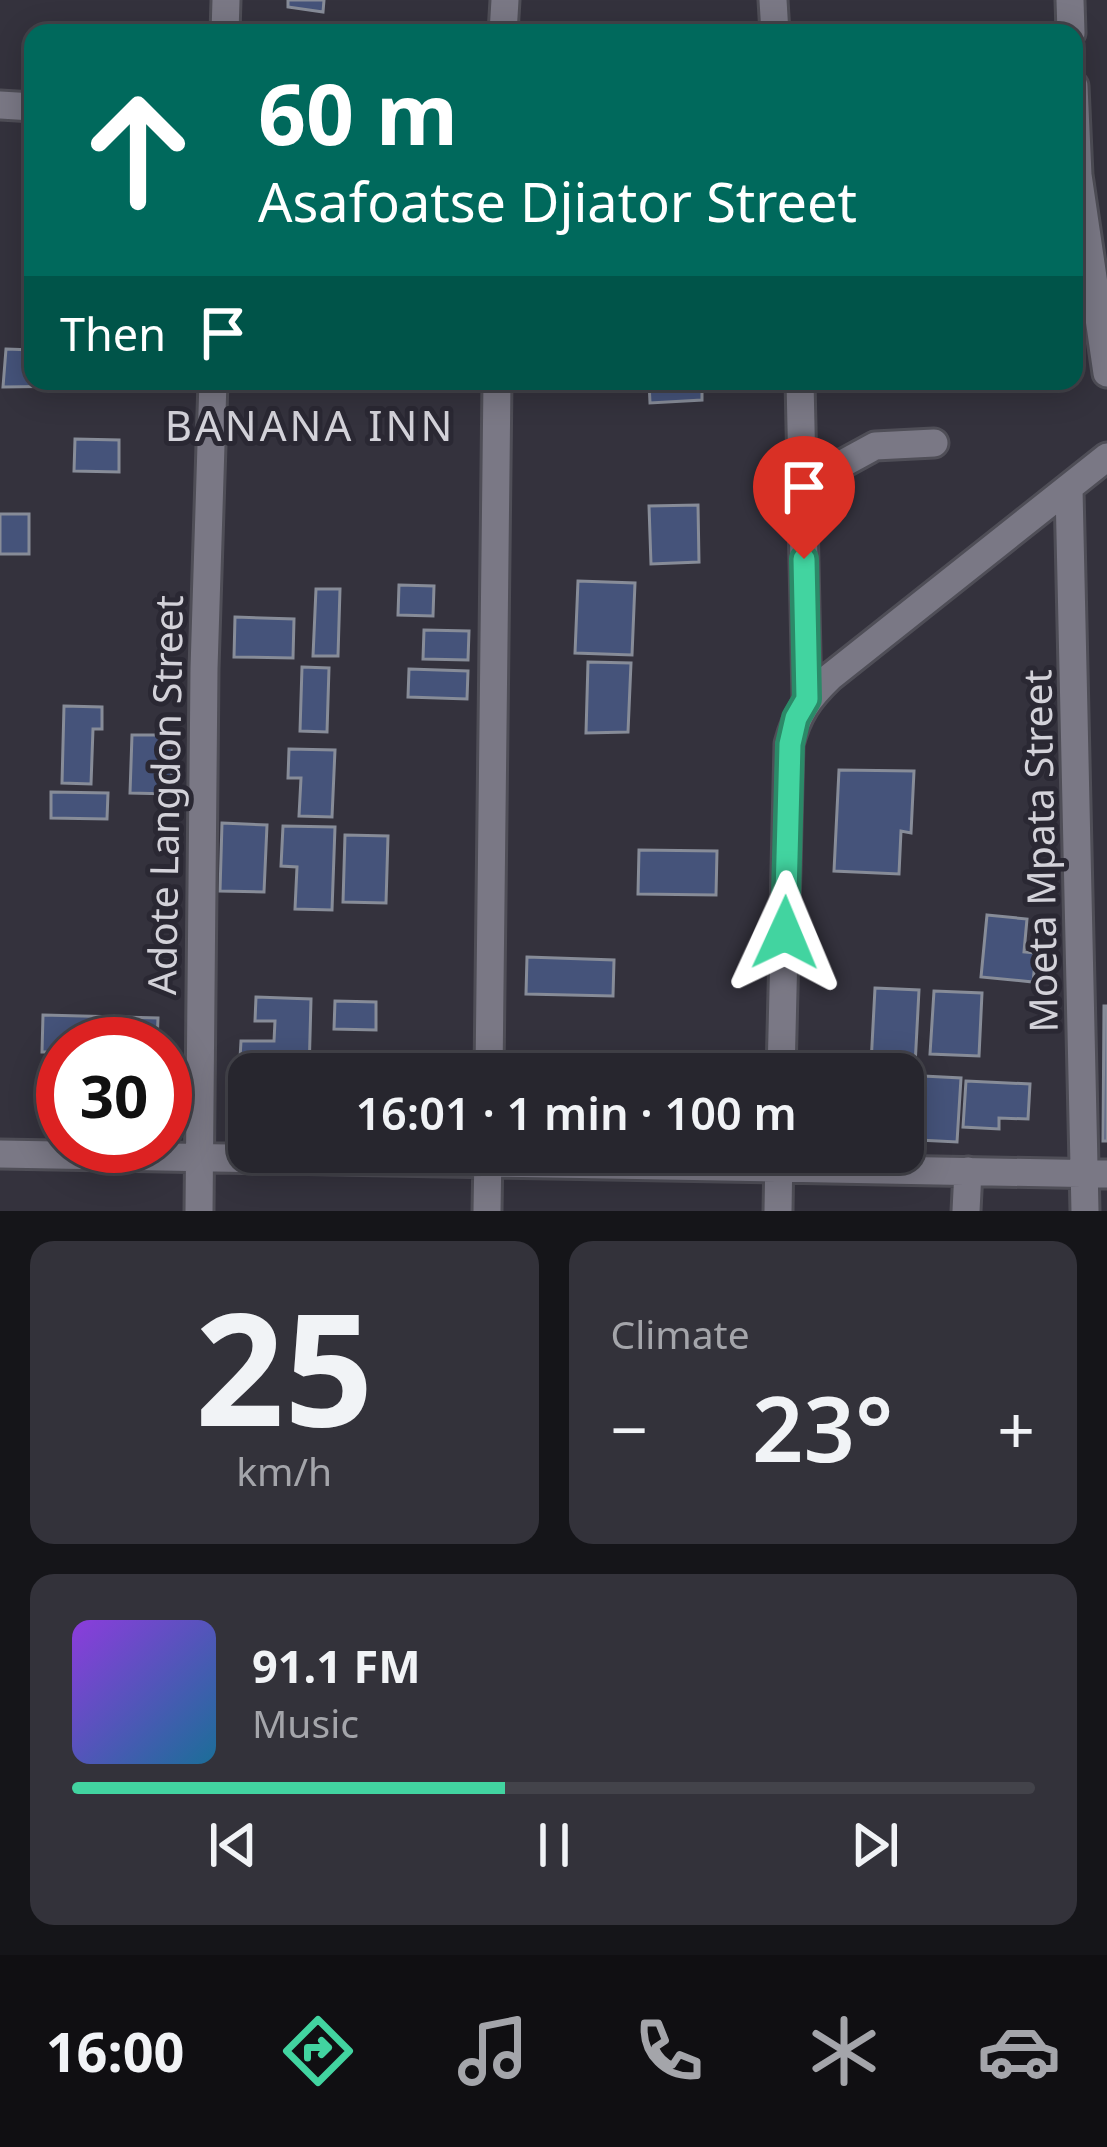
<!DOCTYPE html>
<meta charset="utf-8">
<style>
:root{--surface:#27262e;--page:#33323a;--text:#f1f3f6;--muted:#a4a5aa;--line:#43434a;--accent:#42d4a0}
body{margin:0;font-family:"Noto Sans",sans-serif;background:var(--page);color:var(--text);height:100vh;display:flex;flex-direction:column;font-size:45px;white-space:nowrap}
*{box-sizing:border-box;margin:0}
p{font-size:39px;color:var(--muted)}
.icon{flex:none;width:66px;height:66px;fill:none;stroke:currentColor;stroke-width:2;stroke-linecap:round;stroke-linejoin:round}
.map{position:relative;height:1211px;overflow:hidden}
.sheet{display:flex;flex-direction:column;gap:30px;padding:30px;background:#151519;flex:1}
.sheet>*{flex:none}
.guide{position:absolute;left:24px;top:24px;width:1059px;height:366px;border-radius:24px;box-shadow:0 6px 30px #0003,0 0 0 3px var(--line);background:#00695c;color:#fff;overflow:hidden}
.speed{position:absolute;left:36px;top:1017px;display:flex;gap:24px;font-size:60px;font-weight:700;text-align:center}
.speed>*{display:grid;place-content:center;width:156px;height:156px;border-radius:50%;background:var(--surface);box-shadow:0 6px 30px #0003,0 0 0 3px var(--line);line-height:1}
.speed .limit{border:18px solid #d22;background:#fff;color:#111}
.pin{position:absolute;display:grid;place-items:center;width:102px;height:102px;color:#fff;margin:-123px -51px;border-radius:50% 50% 50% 0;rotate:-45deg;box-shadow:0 0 12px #0007}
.pin .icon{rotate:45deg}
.me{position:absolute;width:132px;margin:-66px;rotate:1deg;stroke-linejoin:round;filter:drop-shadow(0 0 9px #0008)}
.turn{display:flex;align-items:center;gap:42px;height:252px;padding:0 36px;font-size:54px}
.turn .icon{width:156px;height:156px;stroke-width:2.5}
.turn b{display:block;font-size:84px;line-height:102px}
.then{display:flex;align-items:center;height:114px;padding:0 36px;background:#0003;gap:24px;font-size:45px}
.big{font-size:90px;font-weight:600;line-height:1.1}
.sheet .widget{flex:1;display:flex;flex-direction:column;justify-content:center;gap:18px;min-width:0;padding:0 42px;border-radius:24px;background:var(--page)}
.sheet .dial{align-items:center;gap:0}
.dial b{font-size:156px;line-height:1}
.song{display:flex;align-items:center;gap:36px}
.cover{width:144px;height:144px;border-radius:18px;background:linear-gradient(135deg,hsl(270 70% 55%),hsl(200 70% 35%))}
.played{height:12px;border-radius:6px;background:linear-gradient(90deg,var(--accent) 45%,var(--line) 45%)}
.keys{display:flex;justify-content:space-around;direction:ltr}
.heat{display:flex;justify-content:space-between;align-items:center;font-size:66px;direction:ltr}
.sheet .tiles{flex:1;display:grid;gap:30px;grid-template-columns:1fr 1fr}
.widget:last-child{grid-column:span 2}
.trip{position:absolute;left:228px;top:1053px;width:696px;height:120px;border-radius:24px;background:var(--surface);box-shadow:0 6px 30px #0003,0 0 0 3px var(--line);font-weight:600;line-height:120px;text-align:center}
.menu{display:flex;height:192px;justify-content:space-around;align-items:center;background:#100f12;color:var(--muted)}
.menu .icon{width:84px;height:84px}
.menu .current{color:var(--accent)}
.menu b{font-size:54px;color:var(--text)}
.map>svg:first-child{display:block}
</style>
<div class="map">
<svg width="1107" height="1211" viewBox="0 0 1107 1211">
<rect width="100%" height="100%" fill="#34323d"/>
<path fill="#45537a" stroke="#878c98" stroke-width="3" d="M288 0H324L323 12 288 7Z
M6 349 33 350V381H76L75 386 3 387Z
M649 381H702V400L650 403Z
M75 439 119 440V472L74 471Z
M698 505 699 562 651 564 649 506Z
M0 514H29V554H0Z
M578 581 635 583 632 655 575 653Z
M399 585 434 586 433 616 398 615Z
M316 589H340L338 656H313Z
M235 617 294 619 293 658 234 657Z
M424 630 469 631 468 660 423 659Z
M588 662 631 663 628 732 586 733Z
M302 667 329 668 327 732 300 731Z
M409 669 468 671 467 699 408 697Z
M64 706 102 707V729H93L91 784 62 783Z
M132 735H173L171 794 130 793Z
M289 749 335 750 332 817 299 816 301 778H288Z
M839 770 914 771 911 833 901 831 899 874 834 871Z
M51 792 108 793 107 819 51 818Z
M222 823 267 825 264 892 220 891Z
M283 826 335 827 332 910 295 909 297 867 281 866Z
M345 835 388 836 386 903 343 902Z
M639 850 717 851 716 895 638 894Z
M987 915 1027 919 1024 952 1036 953 1033 982 981 977Z
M527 957 614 960 613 996 526 994Z
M875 988 919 990 915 1066 871 1064Z
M934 991 982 993 979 1056 930 1054Z
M256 997 311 999 309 1074 239 1076 241 1041H274L275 1021H255Z
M335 1001 376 1002V1030L334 1029Z
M1104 1006H1107V1141H1103Z
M43 1015 158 1018 157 1044H63V1052H42Z
M923 1076 961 1078 957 1142 919 1140Z
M903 1077H915L912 1141H903Z
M966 1081 1030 1084 1028 1119 999 1118V1129L963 1127Z"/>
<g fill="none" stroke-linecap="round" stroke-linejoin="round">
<g stroke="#4f4e57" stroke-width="33">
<path id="minor" d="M773 0 775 33
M1070 0 1071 33
M225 33 226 0
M503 33 505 0
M1074 86 1078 175 1107 373
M0 105 33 107
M800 381 807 699
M802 465 842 464 875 446 934 443
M1069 489 1085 1211
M489 1074 497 381
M781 1074 789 744C797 714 808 698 830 677L1107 457
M0 1154 1107 1174
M199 1211 204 669 213 381
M487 1211 488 1152
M778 1211 779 1152
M966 1211 968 1171"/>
</g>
<use href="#minor" stroke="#7a7885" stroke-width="27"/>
</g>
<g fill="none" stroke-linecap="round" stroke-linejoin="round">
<g stroke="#2b8a68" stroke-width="30">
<path id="route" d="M785 933 790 744 796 718 807 699 804 559"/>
</g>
<use href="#route" stroke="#42d4a0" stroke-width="21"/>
</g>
<g text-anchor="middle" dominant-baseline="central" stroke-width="10" stroke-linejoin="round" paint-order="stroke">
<g font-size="39" fill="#d3d2d9" stroke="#2a2833">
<text transform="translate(164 795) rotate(-89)">Adote Langdon Street</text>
<text transform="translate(1039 851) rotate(-91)">Moeta Mpata Street</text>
</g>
<g font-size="42" letter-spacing="3" fill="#d3d2d9" stroke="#2a2833">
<text x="310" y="424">BANANA INN</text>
</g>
</g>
</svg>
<div class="speed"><div class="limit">30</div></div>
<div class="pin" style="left:804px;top:559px;background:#d93025"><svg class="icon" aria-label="arrive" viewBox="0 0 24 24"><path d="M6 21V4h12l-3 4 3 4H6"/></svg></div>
<svg class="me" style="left:785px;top:933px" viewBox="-20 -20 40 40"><path d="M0-17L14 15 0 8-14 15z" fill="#42d4a0" stroke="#fff" stroke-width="4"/></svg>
<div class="trip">16:01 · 1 min · 100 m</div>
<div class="guide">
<div class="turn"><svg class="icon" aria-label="ahead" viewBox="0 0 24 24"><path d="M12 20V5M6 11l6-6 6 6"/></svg><div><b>60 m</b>Asafoatse Djiator Street</div></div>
<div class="then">Then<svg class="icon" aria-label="arrive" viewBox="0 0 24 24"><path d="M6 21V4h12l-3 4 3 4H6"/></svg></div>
</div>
</div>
<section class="sheet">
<div class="tiles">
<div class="widget dial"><b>25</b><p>km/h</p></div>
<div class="widget"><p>Climate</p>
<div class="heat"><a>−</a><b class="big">23°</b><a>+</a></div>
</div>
<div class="widget">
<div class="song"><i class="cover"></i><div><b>91.1 FM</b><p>Music</p></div></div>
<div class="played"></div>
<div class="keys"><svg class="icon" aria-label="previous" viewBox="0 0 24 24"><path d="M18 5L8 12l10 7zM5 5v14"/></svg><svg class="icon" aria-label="pause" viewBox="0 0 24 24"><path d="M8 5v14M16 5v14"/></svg><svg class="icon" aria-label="next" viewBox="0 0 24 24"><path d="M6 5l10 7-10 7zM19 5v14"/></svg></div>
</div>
</div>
</section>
<nav class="menu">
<b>16:00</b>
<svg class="icon current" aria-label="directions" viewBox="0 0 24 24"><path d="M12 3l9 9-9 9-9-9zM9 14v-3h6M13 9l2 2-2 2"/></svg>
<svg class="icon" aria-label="music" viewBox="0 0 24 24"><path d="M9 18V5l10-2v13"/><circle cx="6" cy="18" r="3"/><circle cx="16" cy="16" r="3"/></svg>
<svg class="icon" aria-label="phone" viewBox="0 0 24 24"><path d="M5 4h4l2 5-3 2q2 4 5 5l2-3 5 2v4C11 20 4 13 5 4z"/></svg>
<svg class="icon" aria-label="climate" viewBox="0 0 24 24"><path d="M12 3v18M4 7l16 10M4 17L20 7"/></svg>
<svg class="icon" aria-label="car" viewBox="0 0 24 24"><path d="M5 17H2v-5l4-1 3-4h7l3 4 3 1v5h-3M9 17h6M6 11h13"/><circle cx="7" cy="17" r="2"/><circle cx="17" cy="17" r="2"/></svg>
</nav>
